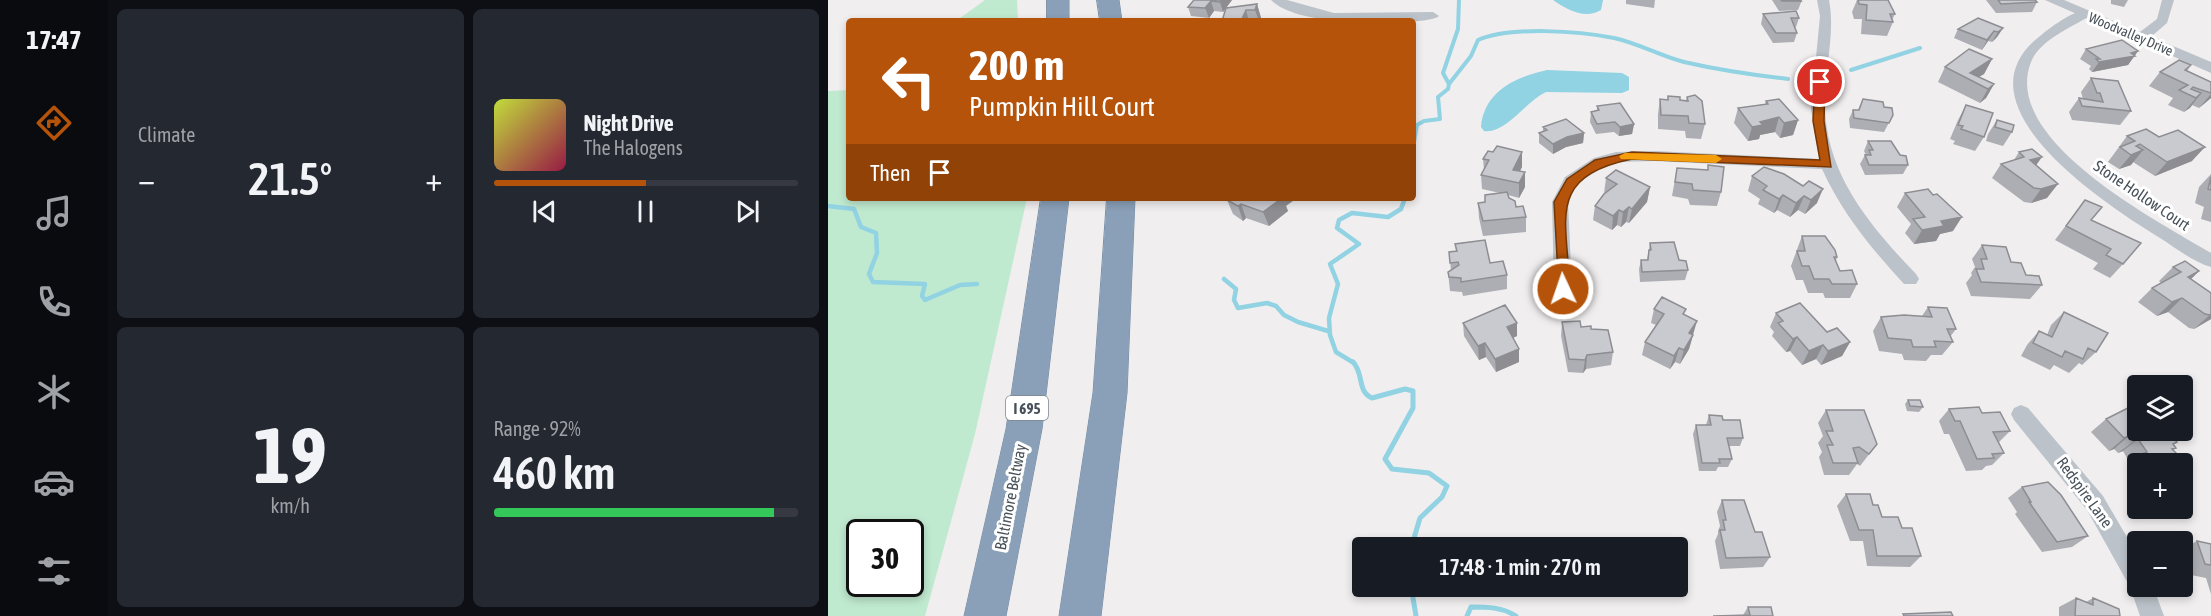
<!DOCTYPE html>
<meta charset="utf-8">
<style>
:root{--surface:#171b24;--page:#242831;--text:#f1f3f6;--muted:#9ea1a6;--line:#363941;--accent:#b45309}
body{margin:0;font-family:"Asap Condensed",sans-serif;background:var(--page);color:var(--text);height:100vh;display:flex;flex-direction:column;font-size:22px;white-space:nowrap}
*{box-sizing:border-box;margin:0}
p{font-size:20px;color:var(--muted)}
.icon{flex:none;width:33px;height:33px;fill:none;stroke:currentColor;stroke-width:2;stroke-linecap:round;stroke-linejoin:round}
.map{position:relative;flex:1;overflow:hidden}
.panel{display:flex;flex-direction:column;gap:9px;padding:9px;background:#0d0f14;width:720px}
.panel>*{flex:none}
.banner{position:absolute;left:18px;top:18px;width:570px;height:183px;border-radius:6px;box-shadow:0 3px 9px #0003;background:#b45309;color:#fff;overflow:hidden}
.tools{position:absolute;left:1299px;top:375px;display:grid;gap:12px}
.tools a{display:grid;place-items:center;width:66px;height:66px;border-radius:6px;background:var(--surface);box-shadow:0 3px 9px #0003;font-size:30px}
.speed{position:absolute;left:18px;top:519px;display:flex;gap:12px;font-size:30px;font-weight:700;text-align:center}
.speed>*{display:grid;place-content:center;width:78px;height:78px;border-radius:50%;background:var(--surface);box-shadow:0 3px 9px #0003;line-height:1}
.speed .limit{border:3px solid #111;border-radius:9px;background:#fff;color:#111}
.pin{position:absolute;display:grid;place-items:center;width:51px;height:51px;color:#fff;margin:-26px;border:3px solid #fff;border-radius:50%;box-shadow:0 2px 6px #0007}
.me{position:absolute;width:66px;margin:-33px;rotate:357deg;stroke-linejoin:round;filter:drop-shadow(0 0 4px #0008)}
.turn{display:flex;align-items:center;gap:21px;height:126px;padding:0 24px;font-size:27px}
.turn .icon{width:78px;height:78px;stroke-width:2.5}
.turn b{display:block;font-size:42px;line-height:51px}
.then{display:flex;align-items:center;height:57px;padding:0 24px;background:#0003;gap:12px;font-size:22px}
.big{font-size:45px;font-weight:600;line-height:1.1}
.panel .tile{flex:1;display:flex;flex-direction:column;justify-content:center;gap:9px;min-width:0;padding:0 21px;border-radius:9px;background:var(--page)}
.panel .dial{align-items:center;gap:0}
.dial b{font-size:78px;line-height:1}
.song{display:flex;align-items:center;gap:18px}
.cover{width:72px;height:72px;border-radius:9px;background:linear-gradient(135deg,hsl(70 70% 55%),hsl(340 70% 35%))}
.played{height:6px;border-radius:3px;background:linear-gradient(90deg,var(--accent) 50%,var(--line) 50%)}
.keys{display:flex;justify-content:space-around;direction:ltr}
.heat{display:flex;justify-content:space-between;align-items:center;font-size:33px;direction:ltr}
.charge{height:9px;border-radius:4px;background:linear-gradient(90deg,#34c759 92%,var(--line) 0)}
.panel .tiles{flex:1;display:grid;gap:9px;grid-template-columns:repeat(2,1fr)}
.trip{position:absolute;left:524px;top:537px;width:336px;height:60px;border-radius:6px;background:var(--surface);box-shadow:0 3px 9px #0003;font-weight:600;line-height:60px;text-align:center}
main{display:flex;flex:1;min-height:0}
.menu{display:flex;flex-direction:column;width:108px;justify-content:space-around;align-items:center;background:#090b0e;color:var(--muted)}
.menu .icon{width:42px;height:42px}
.menu .current{color:var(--accent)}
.menu b{font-size:27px;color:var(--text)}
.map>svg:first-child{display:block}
</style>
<main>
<nav class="menu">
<b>17:47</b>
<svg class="icon current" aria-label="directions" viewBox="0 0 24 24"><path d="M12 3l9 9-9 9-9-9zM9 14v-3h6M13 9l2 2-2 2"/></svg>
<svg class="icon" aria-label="music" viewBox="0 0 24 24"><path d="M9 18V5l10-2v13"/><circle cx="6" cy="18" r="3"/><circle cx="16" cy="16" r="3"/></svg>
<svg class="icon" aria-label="phone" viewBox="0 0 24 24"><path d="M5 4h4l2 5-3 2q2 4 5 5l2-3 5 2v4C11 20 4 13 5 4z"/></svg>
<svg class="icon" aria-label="climate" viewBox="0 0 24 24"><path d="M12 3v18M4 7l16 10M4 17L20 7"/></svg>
<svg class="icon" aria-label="car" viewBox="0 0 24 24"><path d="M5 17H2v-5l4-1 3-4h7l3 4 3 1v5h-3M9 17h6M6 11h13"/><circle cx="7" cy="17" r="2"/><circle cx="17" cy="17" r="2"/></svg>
<svg class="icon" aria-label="filters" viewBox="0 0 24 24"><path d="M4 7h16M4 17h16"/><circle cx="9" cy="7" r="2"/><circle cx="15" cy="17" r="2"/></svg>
</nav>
<section class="panel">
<div class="tiles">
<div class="tile"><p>Climate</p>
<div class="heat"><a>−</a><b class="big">21.5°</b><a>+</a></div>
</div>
<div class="tile">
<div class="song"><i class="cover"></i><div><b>Night Drive</b><p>The Halogens</p></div></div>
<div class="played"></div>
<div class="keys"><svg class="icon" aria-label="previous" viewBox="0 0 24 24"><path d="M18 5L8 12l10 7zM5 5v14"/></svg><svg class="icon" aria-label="pause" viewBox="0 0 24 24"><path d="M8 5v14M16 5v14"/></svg><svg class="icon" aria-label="next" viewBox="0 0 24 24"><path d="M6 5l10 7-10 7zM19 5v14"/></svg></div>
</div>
<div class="tile dial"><b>19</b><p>km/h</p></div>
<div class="tile"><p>Range · 92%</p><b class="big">460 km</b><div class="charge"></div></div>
</div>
</section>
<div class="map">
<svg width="1383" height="616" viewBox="0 0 1383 616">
<rect width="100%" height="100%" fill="#f0eeee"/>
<path fill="#c0ead0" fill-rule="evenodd" d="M157 0H189L190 21H128Z
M21 90V198H199L147 434 97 616H0V91ZM32 532H82V584H32Z"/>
<path fill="#91d2e3" d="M725 0H775L773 10C757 20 738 9 725 0Z
M719 70 794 73 801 77V90L794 93 718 92C698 101 678 134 656 131L653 127C656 91 688 77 719 70Z"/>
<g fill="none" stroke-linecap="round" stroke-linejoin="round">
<path stroke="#91d2e3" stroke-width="4" d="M1023 70 1092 48
M621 84 643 56 650 40C683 26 751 31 786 38 810 43 832 56 856 62 891 70 925 75 960 79
M585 148 589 125 596 121 612 119 610 97 620 89 621 84 615 73 630 29 631 0"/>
<path stroke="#91d2e3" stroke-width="4.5" d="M0 206 26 209 33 227 48 233 49 253 41 274 45 282 97 284 94 296 97 300 132 285 149 284
M396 279 408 289 406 300 410 308 439 303 448 306 456 315 470 322 500 331
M526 363 508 352 502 335 501 318 510 284 502 264 531 244 509 228 511 220 524 213 560 217 573 209 577 198"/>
<path stroke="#91d2e3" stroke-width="5" d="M525 362C536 373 529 392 544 398L577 389 585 391V408L557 459 564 469 601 473 619 486 614 497 592 518 583 548
M583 586 588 616
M639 616 643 607C659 607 674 607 688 616"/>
<g stroke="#758ba4" stroke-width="1">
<path id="motorway" d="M219 0H241V21H219Z
M269 0H291L294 21H272Z
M213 198H241L214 429 178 616H136L178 429Z
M279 198H307L299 393 273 616H231L265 393Z"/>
</g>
<path fill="#bbc2c9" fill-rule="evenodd" d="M443 0H459L506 13 605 12 611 16C601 25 521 23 505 21 486 18 457 14 443 0Z
M989 0H1001C1007 31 998 64 997 96 994 170 1040 224 1088 274L1091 279 1088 284H1076C1043 248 1014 213 994 169L826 161 789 162 776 166 749 184 740 202 744 289 741 294H729L726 289 724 202 737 177 766 158 788 152 826 151 991 159 983 109 992 16Z
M1334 0H1346L1339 23 1318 41H1308V35L1329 19Z
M1256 10 1260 11V17C1242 28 1212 40 1203 62 1172 140 1330 221 1383 253V267C1365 262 1348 248 1332 238 1282 207 1130 110 1206 41 1219 30 1239 14 1256 10Z
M1193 405 1200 408 1275 496 1310 556V586H1325L1336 616H1312L1302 587 1259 510 1186 420 1183 414 1186 408Z"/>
<path fill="#bbc2c9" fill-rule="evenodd" d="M1217 0H1236L1383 62V73Z"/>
<use href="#motorway" fill="#8aa0b8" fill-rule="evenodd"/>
</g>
<path fill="#adaeb3" d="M366 0H404L395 12 386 11 381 18 363 16 360 7Z
M798 0H827L826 8 798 4Z
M944 0H974L970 10 951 11Z
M1028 0H1055L1067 14 1064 20 1065 22 1059 36 1033 34 1034 19H1026L1024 12 1029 0Z
M1158 0H1207L1209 2 1204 12 1168 13Z
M1283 0H1300L1296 7 1283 4Z
M429 4 433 18 432 21H394Z
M935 14 971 18 968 27H967L969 33 966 42 945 43 933 24Z
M1175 28 1169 37 1164 42 1160 41 1154 50 1126 38 1130 29Z
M1258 49 1310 51 1300 65 1264 72 1261 69 1263 66 1252 59Z
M1164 59 1156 74 1151 77 1166 84 1158 98 1152 103 1110 82 1117 67Z
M1363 65 1359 71 1383 82V98L1371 108 1364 105 1356 112 1340 105 1345 98 1321 86 1332 72Z
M1263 78 1303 111 1292 125 1244 120 1241 112 1251 98 1255 99 1253 92Z
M840 96 852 100 858 101 859 97 877 124 873 139 858 138 857 131 830 129V114L832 99 839 100Z
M1035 99 1056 107 1065 115 1056 132 1022 128 1021 119 1025 110H1030Z
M938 101 970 120 965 135 952 138 947 132 932 135 931 139 920 141 906 123 910 108 937 104Z
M1138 105 1156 137 1147 151 1125 144 1127 141 1122 139 1130 120Z
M769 106 806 124 804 134 791 136 786 132 768 134 762 122 763 112 769 110Z
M1169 120 1184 132 1175 146 1158 141 1160 134Z
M715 127 756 133 755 143 738 147 725 154 711 143V133L715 131Z
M1299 136 1364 161 1327 176 1305 162 1303 165 1291 169 1280 162Z
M1040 141 1080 165 1075 174 1037 175 1032 164 1037 155H1038L1036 151Z
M665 152 694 167 692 171 697 187 691 198 680 195 681 198 698 217V232L655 236 651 218 650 203 657 202 672 193 654 189 653 175 656 170 655 159Z
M1191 152 1208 165 1219 198 1203 203 1196 202 1164 178 1173 164 1186 160Z
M936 167 989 203 977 214 970 210 962 217 949 210 946 213 930 204 932 199 920 191 924 176Z
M849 168 893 192 889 206 862 205 860 199 844 196Z
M1383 174V222L1373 219 1376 207 1367 203 1371 187Z
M778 178 822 187 819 202 801 223 798 222 793 227 789 225 784 230 765 220 767 206 776 193Z
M1077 193 1125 231 1112 234 1108 241 1086 244 1077 233 1083 224 1069 207Z
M399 200 458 206 460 211 441 226 418 218 415 221 405 214Z
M1257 200 1263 220 1295 264 1282 278 1265 269 1270 263 1227 240Z
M974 236 1009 257 1008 261 1012 271 1029 284 1022 298H997L995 293H980L975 280H968L963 266Z
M822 243 851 260 860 270 857 280 812 282 811 269 813 260H819Z
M627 244 662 263 679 275V289L635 296 634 292 622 291 620 272 623 270 621 252 628 251Z
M1154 245 1183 262 1198 275 1214 285 1202 299 1143 296 1138 283 1144 275 1143 273 1147 267 1144 259Z
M1345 267 1371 271 1363 279 1383 293V319L1366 329 1361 328 1340 312 1329 316 1310 302 1324 288 1333 283 1331 281Z
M1100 307 1128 329 1122 337 1125 342 1114 355H1103L1098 361 1076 360 1074 354 1051 351 1045 331 1053 317 1094 316Z
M826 309 857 315 865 335 861 349 852 364 847 362 842 369 814 355 817 342 828 325 823 323Z
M1236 312 1268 352 1254 365 1251 363 1241 373 1226 365 1222 370 1193 356 1199 345 1211 331 1219 335 1223 325Z
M948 313 999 332 1022 342 1014 356 993 365 988 359 974 365 962 351 958 352 944 336 946 332 942 327Z
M734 322 763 329 785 352 783 365 758 369 755 373 740 372 733 336Z
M635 323H689V336L685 338 691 362 668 372 658 357 651 360 636 336Z
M1080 400 1095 407 1091 412 1079 411 1077 404Z
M1121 409 1182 431 1171 442 1176 453 1164 465 1158 466 1154 470 1138 471 1121 434H1116L1111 421Z
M998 410 1049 444 1032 466 1029 464 1021 475H996L991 457 994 452 990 443 995 436 990 423Z
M881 415 895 420 915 438 912 446H901L904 459 900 467H890L888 471H871L865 434 868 425H878Z
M1278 419 1325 432 1349 442 1345 445 1348 448 1345 450 1346 464H1310V475L1300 465 1302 463 1295 451 1290 453 1286 449 1281 451 1263 432Z
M1194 487 1260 536 1244 547 1214 552 1187 514 1189 512 1180 498Z
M1018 494 1045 505 1054 517 1093 556 1082 567 1039 566 1035 541H1022L1009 506Z
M894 500 927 532 942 557 935 567 892 569 887 541 890 534V531L892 526 889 512Z
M1369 541 1383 544V594L1378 578 1358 574 1354 565V549Z
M1248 598 1258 602 1265 598 1292 616H1231V607Z
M920 607 945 616H884L915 615Z"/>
<path fill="#8d8d92" d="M393 0H404L395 12 392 2Z
M383 1 386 11 381 18 377 8Z
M429 4 433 18 432 21H431L427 10Z
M418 10 421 21H413Z
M1175 28 1169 37 1164 42 1170 32Z
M1166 31 1160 41 1154 50 1159 40Z
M1310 51 1300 65 1264 72 1271 62Z
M1164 59 1156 74 1144 81 1142 73Z
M1166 84 1158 98 1152 103 1160 89Z
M1373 93 1362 108 1356 112 1368 98Z
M1383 94V98L1371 108Z
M951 117 947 132 932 135 931 139 920 141 924 127 932 122Z
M970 120 965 135 952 138 956 123Z
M806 124 804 134 791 136 792 127Z
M756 133 755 143 738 147 725 154V144L739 137Z
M1312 144 1304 154 1315 150 1303 165 1291 169 1303 155 1308 146Z
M1377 147 1364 161 1327 176 1339 162Z
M694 152V167L686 182 685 170Z
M1214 157 1204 171 1202 160Z
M697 172V187L691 198V183Z
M1230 184 1219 198 1203 203 1213 189Z
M822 187 819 202 801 223 804 209Z
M995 189 989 203 977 214 983 200Z
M955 195 949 210 946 213 951 199Z
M976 196 970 210 962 217 968 203Z
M451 198H469L458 206 460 211 441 226 435 212Z
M413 204 418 218 415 221 410 206Z
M801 207 798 222 793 227 795 212Z
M791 210 789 225 784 230 785 216Z
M1134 217 1125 231 1112 234 1108 241 1086 244 1094 230 1113 221Z
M1371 271 1357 285 1360 277Z
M1354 298 1340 312 1329 316 1344 302Z
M1383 314V319L1366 329Z
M869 321 865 335 861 333Z
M689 323V336L680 340 679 327Z
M865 335 861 349 852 364 856 350Z
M969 337 962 351 958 352 965 339Z
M1022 342 1014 356 993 365 1000 351Z
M657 343 658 357 651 360 650 346Z
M995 345 988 359 974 365 981 351Z
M851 348 847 362 842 369 846 356Z
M691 349V362L668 372 667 359Z
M759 355 758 369 755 373 757 360Z
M1301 436 1286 449 1281 451 1296 438Z
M1310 439 1295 451 1290 453 1306 441Z"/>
<path fill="#c9cad0" stroke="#8d8d92" stroke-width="1.5" d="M366 0H393L392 2 383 1 377 8 360 7Z
M953 0H972L973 1H954Z
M1030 0H1060L1067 14H1062L1065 22 1038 20 1039 5 1031 4Z
M1170 0H1207L1209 2 1173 4Z
M429 4 427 10H418L413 21H394L398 8Z
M968 11 971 18H963L969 33H948L935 14Z
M1150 18 1175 28 1170 32 1166 31 1159 40 1130 29Z
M1294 40 1310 51 1303 53 1307 56 1271 62 1268 59H1272L1258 49Z
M1141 49 1164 59 1142 73 1166 84 1160 89 1117 67Z
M1351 60 1363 65 1357 70 1383 82V93L1365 87 1363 89 1373 93 1368 98 1351 90 1360 85 1332 72Z
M1263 78 1290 81 1303 111 1254 106 1251 98 1275 102 1272 93H1269Z
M867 95 874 101 877 124 861 123 860 116 833 115 832 99 840 100V96L852 97V100L860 101 859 97Z
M951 99 970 120 956 123 951 117 932 122 935 125 924 127 910 108 940 104 938 101Z
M1035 99 1055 102 1056 107 1064 108 1065 115 1061 123 1026 118 1025 110H1031Z
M792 103 806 124 792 127 787 122 769 124 763 112 771 110 769 106Z
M1138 105 1165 113 1156 137 1133 129 1135 126 1130 125Z
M738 119 756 133 739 137 725 144 711 133 719 130 715 127Z
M1169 120 1186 125 1184 132 1167 127Z
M1318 129 1331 137 1350 130 1377 147 1339 162 1312 144 1308 146 1315 150 1303 155 1292 147 1307 141 1299 136Z
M1040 141H1063L1072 155 1078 156 1080 165H1041L1037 155H1043L1041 150H1045Z
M669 146 694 152 685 170 697 172 691 183 653 175 661 160 655 159 660 151 665 152Z
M1204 149 1214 157 1202 160 1230 184 1213 189 1206 188 1173 164 1196 157 1191 152Z
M880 165 896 167 893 192 865 190 864 184 847 182 849 168 880 170Z
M936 167 956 174 975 186 981 181 995 189 983 200 976 196 968 203 955 195 951 199 935 190 939 186 924 176Z
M788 170 822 187 804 209 801 207 795 212 791 210 785 216 767 206 776 194 789 184 778 178Z
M1383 177V190L1380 189Z
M1100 189 1105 195 1109 194 1134 217 1113 221 1116 226 1094 230 1085 219 1097 217 1077 193Z
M679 192 681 198 687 201 688 207 695 206 698 217 655 221 650 203 657 202V195Z
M402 198H454L435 212 413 204 410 206 399 200Z
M1257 200 1274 207 1263 220 1313 243 1295 264 1278 255 1283 249 1238 226Z
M974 236H997L1007 250 1009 257H1006L1012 271 1024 270 1029 284H1004L1001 279H986L981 266H974L969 251H977Z
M657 240 662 263 675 261 679 275 633 282V278L621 277 620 272 631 265 630 262 622 263 621 252 629 251 627 244Z
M846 242 851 260 858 261 860 270 814 272 813 260H820L821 250H823L822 243Z
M1154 245 1178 247 1183 262 1193 263 1198 275 1211 276 1214 285 1153 282 1148 269H1156L1153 259H1159Z
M1357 261 1371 271 1360 277 1383 293V314L1382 315 1377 314 1354 298 1344 302 1324 288 1353 272 1345 267Z
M834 297 858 309 855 314 869 321 861 333 865 335 856 350 851 348 846 356 817 342 836 314 826 309Z
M972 303 999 332 1009 328 1022 342 1000 351 995 345 981 351 969 337 965 339 950 323 955 321 948 313Z
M677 305 689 323 679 327 691 349 667 359 657 343 650 346 635 323Z
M1100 307 1119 308 1128 329H1119L1125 342 1106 341 1108 347H1085L1083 340 1060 338 1053 317 1076 315 1104 317Z
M1236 312 1280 333 1268 352 1260 348 1255 359 1237 351 1234 357 1205 343 1211 331 1224 337Z
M752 321 753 327 763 326V329L780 330 785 352 759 355 757 360 741 359 734 322Z
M1080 400H1092L1095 407 1082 406Z
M1151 407 1154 413 1172 412 1182 431 1165 432 1176 453 1164 454 1166 458 1149 459 1132 421H1127L1121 409Z
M1300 408 1310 417V430H1324L1325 432H1338L1349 442 1345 444 1348 448 1344 449 1353 458 1341 464H1327L1316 453 1319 452 1310 439 1306 441 1301 436 1296 438 1278 419Z
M998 410H1036L1049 444 1041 454 1031 447 1025 448 1030 463H1005L999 445H1005L998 431H1005Z
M881 415 894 416 895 420H912L915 438H899L904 459H891L892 463H874L868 425H883Z
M1220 482 1233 495 1260 536 1229 542 1201 502H1203L1194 487Z
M1018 494H1042L1045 505H1050L1054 517H1070L1074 528H1084L1093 556H1049L1045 530H1031Z
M894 500H916L927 532H934L942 557 898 558 892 530H897L895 520H898Z
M1369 541 1383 544V565L1377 564Z
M1248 598 1265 605V598L1291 609 1292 616H1247Z
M920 607H943L945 616H885L922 615Z
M1123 612 1125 616H1076L1075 614Z"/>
<path fill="#b45309" stroke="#753606" stroke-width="1.5" d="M992 79 997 82 996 121 1003 167 804 159C718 177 739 218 742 289L740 293H731L726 202 739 179 767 160 804 152 992 160 985 121 987 82Z"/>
<path fill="#f59e0b" d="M797 153 888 155 894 159 888 163 793 159 791 156Z"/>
<g text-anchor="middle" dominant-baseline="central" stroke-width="6" stroke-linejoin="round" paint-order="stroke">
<g font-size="14" fill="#485159" stroke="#fff">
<text transform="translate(1303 34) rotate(23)">Woodvalley Drive</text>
</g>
<rect fill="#fff" stroke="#7f858b" stroke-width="1.5" x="178" y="396" width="42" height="24" rx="4.5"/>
<g font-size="15" font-weight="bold" fill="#485159">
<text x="199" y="408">I 695</text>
</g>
<g font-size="16" fill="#485159" stroke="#fff">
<text transform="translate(1314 195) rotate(34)">Stone Hollow Court</text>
<text transform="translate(1257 492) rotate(54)">Redspire Lane</text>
<text transform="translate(182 497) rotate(-79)">Baltimore Beltway</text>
</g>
</g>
</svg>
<div class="tools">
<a><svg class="icon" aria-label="layers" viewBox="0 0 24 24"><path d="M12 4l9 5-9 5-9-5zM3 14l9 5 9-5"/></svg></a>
<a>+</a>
<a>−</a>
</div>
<div class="speed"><div class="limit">30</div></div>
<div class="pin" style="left:992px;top:82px;background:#d93025"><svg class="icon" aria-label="arrive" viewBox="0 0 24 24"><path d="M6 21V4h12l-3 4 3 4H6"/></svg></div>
<svg class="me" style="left:735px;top:289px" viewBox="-20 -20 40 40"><circle r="17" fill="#b45309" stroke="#fff" stroke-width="3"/><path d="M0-11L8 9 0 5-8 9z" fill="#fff"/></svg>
<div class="trip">17:48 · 1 min · 270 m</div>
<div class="banner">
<div class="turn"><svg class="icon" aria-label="left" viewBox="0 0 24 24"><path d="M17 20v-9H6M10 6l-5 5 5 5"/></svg><div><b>200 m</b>Pumpkin Hill Court</div></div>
<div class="then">Then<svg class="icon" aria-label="arrive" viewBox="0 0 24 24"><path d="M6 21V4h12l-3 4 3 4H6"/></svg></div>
</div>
</div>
</main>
